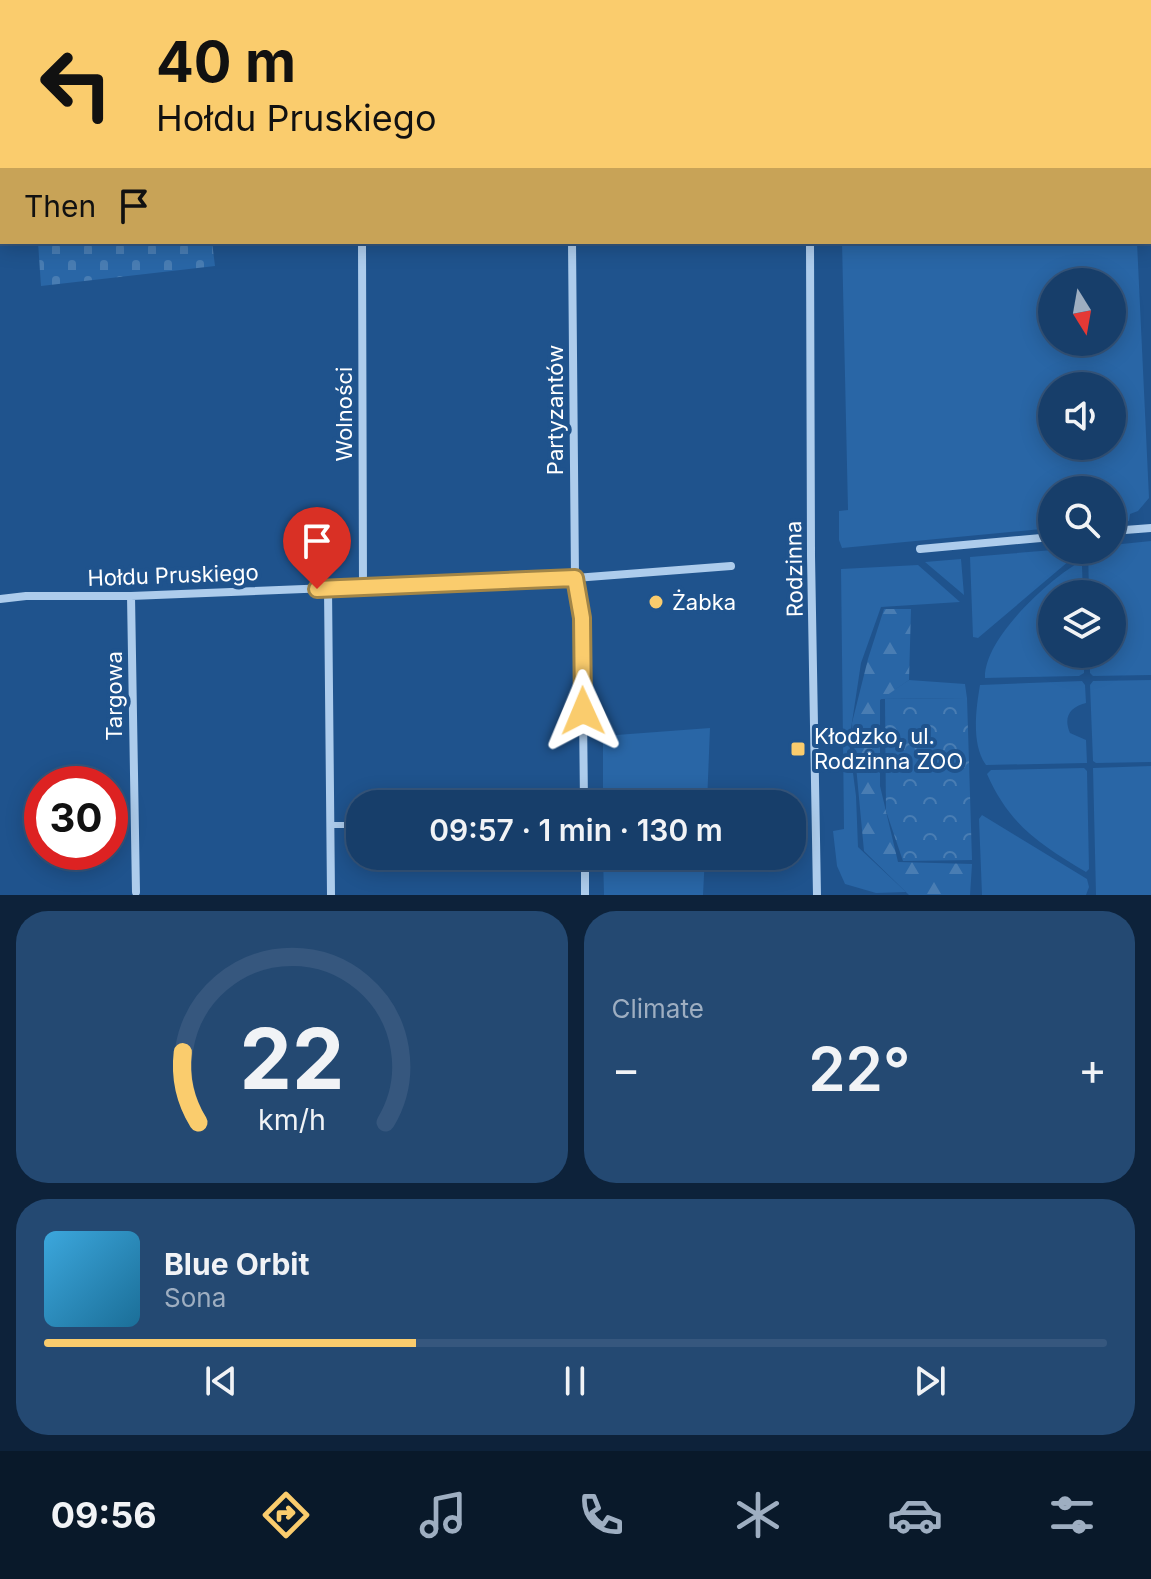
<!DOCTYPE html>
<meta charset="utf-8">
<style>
:root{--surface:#173e6a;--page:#244972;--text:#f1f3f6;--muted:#9eaec1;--line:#36577e;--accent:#facc6d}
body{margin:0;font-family:Inter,sans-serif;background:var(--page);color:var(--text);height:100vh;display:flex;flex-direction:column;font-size:30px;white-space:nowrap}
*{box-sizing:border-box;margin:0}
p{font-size:26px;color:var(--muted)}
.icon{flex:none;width:44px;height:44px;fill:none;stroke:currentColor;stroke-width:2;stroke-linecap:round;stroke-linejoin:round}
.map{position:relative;height:895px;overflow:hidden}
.side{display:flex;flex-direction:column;gap:16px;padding:16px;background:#0d223a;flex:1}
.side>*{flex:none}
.banner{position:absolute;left:0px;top:0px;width:1152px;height:244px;box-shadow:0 4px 20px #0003,0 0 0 2px var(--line);background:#facc6d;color:#111;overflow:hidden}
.needle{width:52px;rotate:169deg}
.tools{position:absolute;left:1038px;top:268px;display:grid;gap:16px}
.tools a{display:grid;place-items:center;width:88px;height:88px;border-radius:50%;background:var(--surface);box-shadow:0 4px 20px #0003,0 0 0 2px var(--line);font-size:40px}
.speed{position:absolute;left:24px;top:766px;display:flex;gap:16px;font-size:40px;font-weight:700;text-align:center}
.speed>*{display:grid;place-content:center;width:104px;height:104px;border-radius:50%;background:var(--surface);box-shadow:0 4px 20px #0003,0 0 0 2px var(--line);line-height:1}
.speed .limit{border:12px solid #d22;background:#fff;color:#111}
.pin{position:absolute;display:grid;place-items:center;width:68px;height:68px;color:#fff;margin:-82px -34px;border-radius:50% 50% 50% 0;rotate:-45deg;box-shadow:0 0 8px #0007}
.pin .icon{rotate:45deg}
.me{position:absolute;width:88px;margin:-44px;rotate:359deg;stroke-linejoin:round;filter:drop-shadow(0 0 6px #0008)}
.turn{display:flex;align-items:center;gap:28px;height:168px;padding:0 24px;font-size:36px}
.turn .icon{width:104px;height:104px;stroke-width:2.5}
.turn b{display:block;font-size:56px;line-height:68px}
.then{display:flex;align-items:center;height:76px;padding:0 24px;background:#0003;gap:16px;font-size:30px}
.big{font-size:60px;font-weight:600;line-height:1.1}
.side .tile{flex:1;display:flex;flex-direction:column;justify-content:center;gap:12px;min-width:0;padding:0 28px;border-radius:32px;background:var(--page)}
.side .dial{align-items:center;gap:0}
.dial svg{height:208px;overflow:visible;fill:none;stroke:var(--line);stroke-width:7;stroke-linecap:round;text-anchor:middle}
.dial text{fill:var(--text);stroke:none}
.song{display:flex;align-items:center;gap:24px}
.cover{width:96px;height:96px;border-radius:12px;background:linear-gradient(135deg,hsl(200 70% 55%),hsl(200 70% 35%))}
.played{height:8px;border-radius:4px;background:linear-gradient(90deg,var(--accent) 35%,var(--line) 35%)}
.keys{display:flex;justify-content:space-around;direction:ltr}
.heat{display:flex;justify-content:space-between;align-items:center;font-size:44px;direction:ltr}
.side .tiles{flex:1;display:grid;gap:16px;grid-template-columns:1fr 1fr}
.tile:last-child{grid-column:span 2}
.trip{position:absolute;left:346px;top:790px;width:460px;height:80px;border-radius:32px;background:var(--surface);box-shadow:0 4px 20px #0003,0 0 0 2px var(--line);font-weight:600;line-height:80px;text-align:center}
.dock{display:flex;height:128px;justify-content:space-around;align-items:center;background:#09192a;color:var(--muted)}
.dock .icon{width:56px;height:56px}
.dock .selected{color:var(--accent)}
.dock b{font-size:36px;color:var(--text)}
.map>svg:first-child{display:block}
</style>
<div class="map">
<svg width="1151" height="895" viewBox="0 0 1151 895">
<defs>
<pattern id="forest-firs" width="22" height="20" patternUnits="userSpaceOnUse" patternTransform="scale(2)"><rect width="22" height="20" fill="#2966a6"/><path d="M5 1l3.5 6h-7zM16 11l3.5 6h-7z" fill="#497db3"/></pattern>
<pattern id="cemetery-stones" width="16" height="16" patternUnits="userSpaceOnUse" patternTransform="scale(2)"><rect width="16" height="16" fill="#2966a6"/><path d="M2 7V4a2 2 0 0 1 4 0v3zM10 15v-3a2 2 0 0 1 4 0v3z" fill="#497db3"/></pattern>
<pattern id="park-crowns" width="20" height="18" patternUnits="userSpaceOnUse" patternTransform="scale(2)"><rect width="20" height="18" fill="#2966a6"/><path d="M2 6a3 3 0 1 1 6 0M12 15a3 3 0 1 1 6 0" fill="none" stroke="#497db3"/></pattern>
</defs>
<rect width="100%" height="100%" fill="#1f538d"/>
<path fill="#2966a6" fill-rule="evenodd" d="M842 242H1137L1149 498 1138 511 1130 514 1129 521 1112 523V490H1052V528L842 548 839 540V511L848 510ZM1052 282H1112V342H1052ZM1052 386H1112V446H1052Z
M1151 541V675L1093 676 1090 673V654H1112V594H1089L1088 550H1112V545Z
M1053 550H1082L978 638 973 637 970 557Z
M961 559 964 595 925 562Z
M1078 563 1082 566 1083 594H1052V654H1084V673L1079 676 985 678C984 639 1046 582 1078 563Z
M918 565 960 602 881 607 861 663 849 742 856 796 858 847 906 892 876 893 845 884 837 866 833 831 844 829 841 569Z
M909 680 965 684 967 698 880 699Z
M1151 680V762L1096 763 1093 761 1090 685 1093 681Z
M1082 681 1085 685 1086 703C1070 707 1063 717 1070 733L1086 740 1087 763 986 765C971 744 976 709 980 685Z
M710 728 707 804H603V736Z
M1151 766V895H1096L1093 768Z
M1084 768 1087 771 1089 869 1086 872C1040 844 1010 826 987 774L991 770Z
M982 815 1087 879 1089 887 1086 895H982L979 819Z
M603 856H705L703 895H604Z"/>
<path fill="url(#forest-firs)" d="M884 609H911L909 680 880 700V786L898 862 972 864 970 895H909L864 851 852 723 868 659Z"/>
<path fill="url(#cemetery-stones)" d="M38 242H212L215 266 41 286Z"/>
<path fill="url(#park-crowns)" d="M967 698 972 860 903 861 886 811 885 699Z"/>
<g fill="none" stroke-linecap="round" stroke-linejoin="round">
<path stroke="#adccec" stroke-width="6" d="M99 0 100 2
M875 0V2
M949 0V2
M0 158 2 157
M330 825H360"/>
<path stroke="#adccec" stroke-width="8" d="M360 0V2
M569 0V2
M811 0V2
M362 242 363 587
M572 242 575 578 582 618 584 804
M810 242 811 556 817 895
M1112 531 1151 528
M920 549 1052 537
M328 588 331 895
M131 596 136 892
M0 599 26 596H131L575 578 731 566
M585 856V895"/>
</g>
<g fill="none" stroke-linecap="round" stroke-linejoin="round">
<g stroke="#a28547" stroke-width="20">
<path id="route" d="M317 589 575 578 582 618 583 711"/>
</g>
<use href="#route" stroke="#facc6d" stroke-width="14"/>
</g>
<g fill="#facc6d" stroke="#1f538d" stroke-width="3">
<circle cx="656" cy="602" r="8"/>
<rect x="790" y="741" width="16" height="16" rx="4"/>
</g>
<g text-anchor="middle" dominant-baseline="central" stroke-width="8" stroke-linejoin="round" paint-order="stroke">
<g font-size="22" fill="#fff" stroke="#1f538d">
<text transform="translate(555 410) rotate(-90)">Partyzantów</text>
<text transform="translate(344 414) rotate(-90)">Wolności</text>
<text transform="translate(794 569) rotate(-91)">Rodzinna</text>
<text transform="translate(173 575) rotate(-2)">Hołdu Pruskiego</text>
<text transform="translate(114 696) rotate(-90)">Targowa</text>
</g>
<g font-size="22" fill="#fff" stroke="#1f538d" text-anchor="start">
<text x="672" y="602">Żabka</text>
<text x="814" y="736">Kłodzko, ul.<tspan x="814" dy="25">Rodzinna ZOO</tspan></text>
</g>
</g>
</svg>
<div class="tools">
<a><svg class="needle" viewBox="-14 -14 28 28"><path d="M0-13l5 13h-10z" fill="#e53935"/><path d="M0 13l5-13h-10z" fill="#9eaec1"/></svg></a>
<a><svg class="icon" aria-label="sound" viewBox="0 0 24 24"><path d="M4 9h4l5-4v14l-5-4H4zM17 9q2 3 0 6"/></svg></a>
<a><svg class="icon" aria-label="search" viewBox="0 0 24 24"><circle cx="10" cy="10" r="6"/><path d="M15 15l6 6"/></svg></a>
<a><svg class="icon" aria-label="layers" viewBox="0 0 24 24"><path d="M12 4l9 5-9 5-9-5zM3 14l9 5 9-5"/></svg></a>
</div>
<div class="speed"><div class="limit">30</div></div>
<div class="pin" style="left:317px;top:589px;background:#d93025"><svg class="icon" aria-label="arrive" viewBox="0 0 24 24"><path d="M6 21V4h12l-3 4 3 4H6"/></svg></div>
<svg class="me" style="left:583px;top:711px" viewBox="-20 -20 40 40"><path d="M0-17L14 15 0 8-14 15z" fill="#facc6d" stroke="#fff" stroke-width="4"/></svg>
<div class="trip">09:57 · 1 min · 130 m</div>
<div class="banner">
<div class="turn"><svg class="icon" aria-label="left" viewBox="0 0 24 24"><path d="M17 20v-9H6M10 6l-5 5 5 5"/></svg><div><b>40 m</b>Hołdu Pruskiego</div></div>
<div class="then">Then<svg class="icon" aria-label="arrive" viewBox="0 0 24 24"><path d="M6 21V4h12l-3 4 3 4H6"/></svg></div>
</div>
</div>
<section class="side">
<div class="tiles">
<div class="tile dial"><svg viewBox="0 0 100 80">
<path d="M14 69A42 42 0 1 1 86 69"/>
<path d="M14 69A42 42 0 0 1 8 42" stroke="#facc6d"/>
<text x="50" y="56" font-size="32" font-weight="700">22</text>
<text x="50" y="72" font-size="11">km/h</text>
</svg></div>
<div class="tile"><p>Climate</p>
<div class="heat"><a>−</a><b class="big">22°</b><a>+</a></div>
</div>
<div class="tile">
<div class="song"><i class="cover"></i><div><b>Blue Orbit</b><p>Sona</p></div></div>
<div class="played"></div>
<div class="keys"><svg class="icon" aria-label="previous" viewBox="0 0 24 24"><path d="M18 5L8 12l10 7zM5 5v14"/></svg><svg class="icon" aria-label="pause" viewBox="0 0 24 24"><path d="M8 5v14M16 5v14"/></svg><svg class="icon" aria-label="next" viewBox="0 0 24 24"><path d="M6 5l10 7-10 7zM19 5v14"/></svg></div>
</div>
</div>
</section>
<nav class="dock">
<b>09:56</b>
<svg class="icon selected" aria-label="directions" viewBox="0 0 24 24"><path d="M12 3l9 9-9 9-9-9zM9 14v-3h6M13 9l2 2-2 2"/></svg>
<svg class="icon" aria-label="music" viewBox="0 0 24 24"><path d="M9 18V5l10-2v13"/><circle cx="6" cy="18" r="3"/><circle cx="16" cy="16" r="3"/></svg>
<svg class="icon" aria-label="phone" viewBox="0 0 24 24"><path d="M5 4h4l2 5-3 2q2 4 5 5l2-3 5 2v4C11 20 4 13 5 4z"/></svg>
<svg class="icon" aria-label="climate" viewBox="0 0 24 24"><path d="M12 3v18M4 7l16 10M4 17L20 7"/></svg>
<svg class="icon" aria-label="car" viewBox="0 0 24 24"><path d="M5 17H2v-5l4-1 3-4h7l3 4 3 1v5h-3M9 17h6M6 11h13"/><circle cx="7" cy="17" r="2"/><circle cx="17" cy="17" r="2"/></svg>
<svg class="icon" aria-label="filters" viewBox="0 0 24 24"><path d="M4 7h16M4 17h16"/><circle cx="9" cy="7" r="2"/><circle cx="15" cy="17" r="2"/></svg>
</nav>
